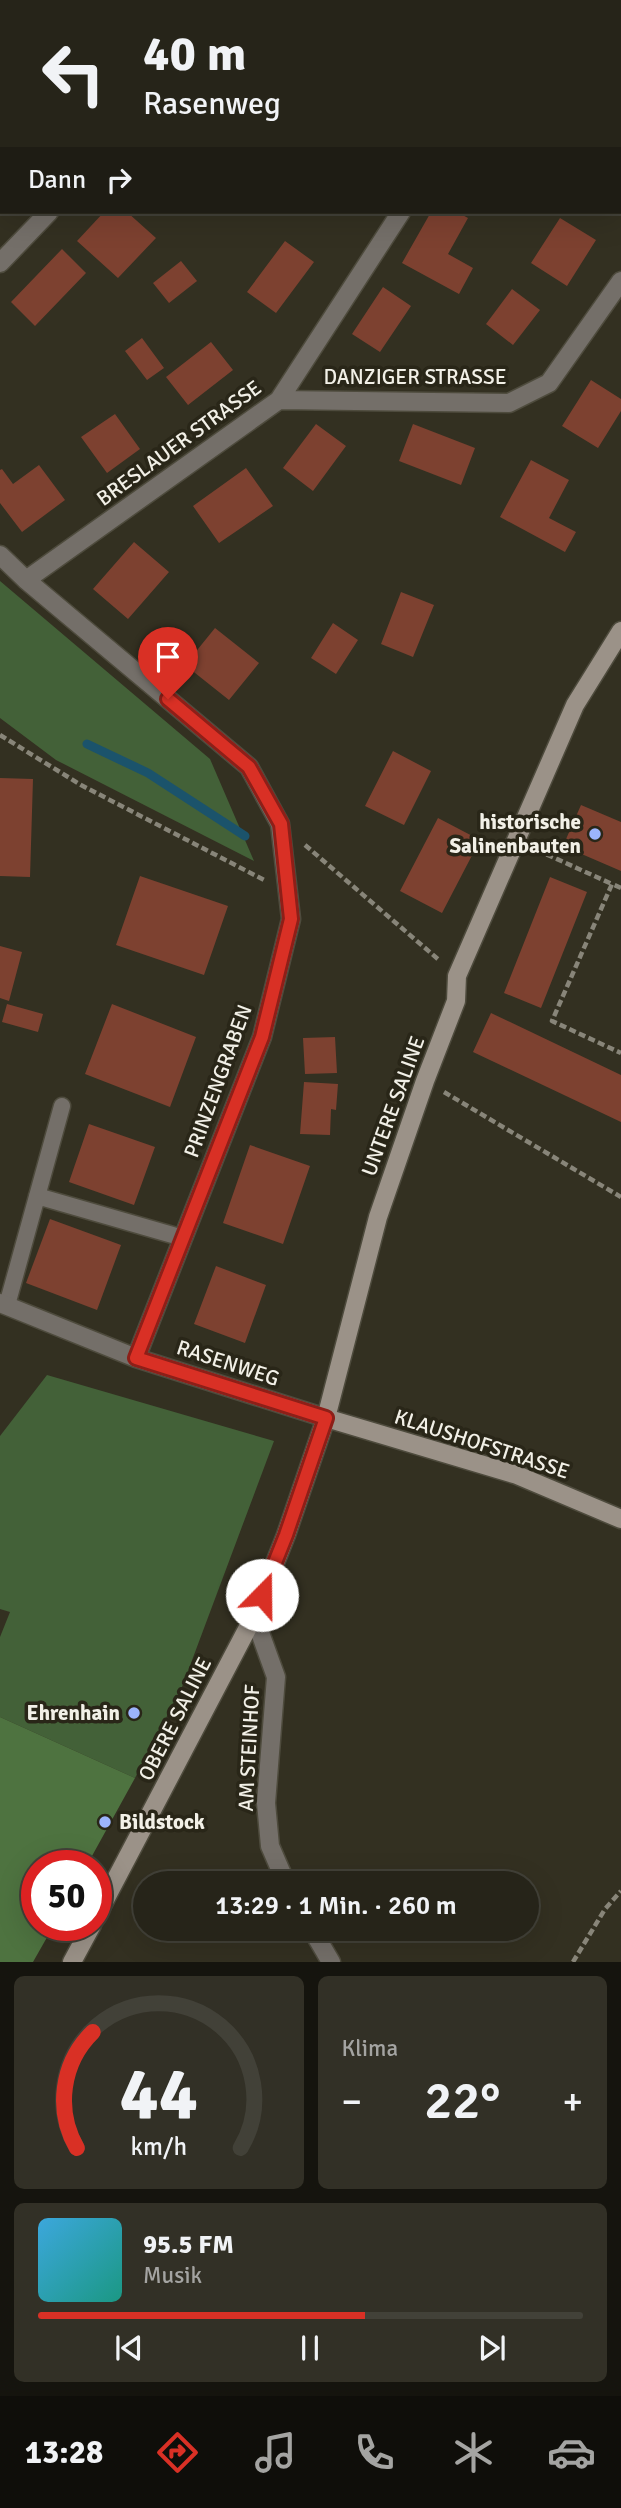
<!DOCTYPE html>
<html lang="de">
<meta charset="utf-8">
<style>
:root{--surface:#262419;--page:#323026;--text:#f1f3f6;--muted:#a4a4a2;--line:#424138;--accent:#d93025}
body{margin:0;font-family:Signika,sans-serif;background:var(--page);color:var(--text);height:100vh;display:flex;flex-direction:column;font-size:26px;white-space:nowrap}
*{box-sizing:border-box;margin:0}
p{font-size:23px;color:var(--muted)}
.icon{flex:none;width:38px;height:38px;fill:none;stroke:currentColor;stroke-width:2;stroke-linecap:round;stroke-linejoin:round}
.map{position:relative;height:1962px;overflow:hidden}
.drawer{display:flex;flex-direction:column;gap:14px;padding:14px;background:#15140e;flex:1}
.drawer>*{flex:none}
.guide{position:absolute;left:0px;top:0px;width:621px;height:214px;box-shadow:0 7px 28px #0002,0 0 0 2px var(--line);background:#262419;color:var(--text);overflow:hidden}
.speed{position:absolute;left:21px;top:1850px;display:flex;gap:14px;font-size:35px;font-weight:700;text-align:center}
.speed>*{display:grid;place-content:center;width:91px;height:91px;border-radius:50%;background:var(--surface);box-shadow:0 7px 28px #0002,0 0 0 2px var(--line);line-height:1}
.speed .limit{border:10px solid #d22;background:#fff;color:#111}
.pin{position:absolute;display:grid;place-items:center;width:60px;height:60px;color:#fff;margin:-72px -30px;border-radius:50% 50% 50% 0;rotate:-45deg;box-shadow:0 0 7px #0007}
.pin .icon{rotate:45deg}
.me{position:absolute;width:77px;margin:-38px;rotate:22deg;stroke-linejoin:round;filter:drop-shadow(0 0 5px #0008)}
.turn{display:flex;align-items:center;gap:24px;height:147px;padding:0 28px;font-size:32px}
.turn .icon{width:91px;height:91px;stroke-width:2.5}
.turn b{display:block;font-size:49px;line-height:60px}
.then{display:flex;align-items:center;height:66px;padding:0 28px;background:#0003;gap:14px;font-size:26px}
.big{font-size:52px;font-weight:600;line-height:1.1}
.drawer .widget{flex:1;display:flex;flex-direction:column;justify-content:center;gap:10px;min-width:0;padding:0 24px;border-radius:10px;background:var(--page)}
.drawer .dial{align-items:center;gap:0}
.dial svg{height:182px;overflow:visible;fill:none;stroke:var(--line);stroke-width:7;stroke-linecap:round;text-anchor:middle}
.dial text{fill:var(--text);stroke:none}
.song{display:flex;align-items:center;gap:21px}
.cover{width:84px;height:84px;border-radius:10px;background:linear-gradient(135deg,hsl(200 70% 55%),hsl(170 70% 35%))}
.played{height:7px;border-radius:4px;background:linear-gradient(90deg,var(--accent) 60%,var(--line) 60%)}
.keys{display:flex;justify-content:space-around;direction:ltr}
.heat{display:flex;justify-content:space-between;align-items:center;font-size:38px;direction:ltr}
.drawer .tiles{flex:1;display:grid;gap:14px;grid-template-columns:1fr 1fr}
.widget:last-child{grid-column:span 2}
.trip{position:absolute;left:133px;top:1871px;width:406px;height:70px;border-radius:35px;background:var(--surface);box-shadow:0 7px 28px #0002,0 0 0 2px var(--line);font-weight:600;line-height:70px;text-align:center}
.tab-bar{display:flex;height:112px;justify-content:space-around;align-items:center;background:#0f0e0a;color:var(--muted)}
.tab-bar .icon{width:49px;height:49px}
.tab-bar .on{color:var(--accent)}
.tab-bar b{font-size:32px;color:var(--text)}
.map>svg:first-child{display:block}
</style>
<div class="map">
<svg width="621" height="1962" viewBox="0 0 621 1962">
<rect width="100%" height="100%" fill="#333021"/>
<path fill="#436138" d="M0 581 210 759 254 861 56 760 0 718Z
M47 1375 274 1441 182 1687 135 1778 0 1717V1637L10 1612 0 1609V1436Z"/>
<path fill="#4e7340" d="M0 1717 135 1778 87 1865 37 1866V1925H54L33 1962H0Z"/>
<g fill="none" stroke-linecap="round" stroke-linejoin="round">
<path stroke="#1b536b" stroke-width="9" d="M87 744 148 773 245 836"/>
</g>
<path fill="#7d4130" d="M104 212H127L156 238 118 278 77 241Z
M431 212H457L468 218 448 254 473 268 459 294 402 263Z
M560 218 596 240 567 286 531 263Z
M285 241 314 262 276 313 247 292Z
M62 249 86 273 35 326 11 302Z
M181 261 197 281 169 303 153 283Z
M383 287 411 306 380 352 352 334Z
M512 289 540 310 513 345 486 324Z
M142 338 164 368 147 380 125 351Z
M211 342 233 370 188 405 166 377Z
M591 380 621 399V411L598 448 562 426Z
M115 414 140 449 107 473 81 437Z
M316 424 346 446 313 491 283 468Z
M413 424 475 448 461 485 399 461Z
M531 460 569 480 549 518 576 532 565 552 500 517Z
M39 465 65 500 22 532 0 503V470L2 469 13 484Z
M246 468 273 506 219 543 193 506Z
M134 542 169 572 128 619 93 589Z
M401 592 434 605 413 657 381 644Z
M333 623 358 640 336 674 311 658Z
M215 628 259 663 229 700 185 665Z
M393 751 431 771 404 825 365 806Z
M0 778 33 779 30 877 0 876Z
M581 805 621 822V871L563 846Z
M438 818 480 840 442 913 400 891Z
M140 876 228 906 204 975 116 945Z
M550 877 587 892 541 1008 504 993Z
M0 946 22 952 9 1001 0 998Z
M7 1004 43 1014 38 1032 2 1022Z
M112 1004 196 1037 170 1107 85 1074Z
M491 1013 621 1075V1122L473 1052Z
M335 1037 337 1073 305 1074 303 1038Z
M304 1082 338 1084 336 1110 331 1109 330 1135 300 1134Z
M89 1124 155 1147 134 1205 69 1182Z
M250 1145 310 1166 283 1244 223 1223Z
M50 1219 121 1245 97 1310 26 1283Z
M216 1266 266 1285 245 1343 194 1324Z"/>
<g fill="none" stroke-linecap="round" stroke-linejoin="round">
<g stroke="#4e4b3d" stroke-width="19">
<path id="lane" d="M37 1196 183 1238
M7 1305 62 1106"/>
</g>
<g stroke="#4e4b3d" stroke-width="21">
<path id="street" d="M229 2 230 0
M514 2 515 0
M0 263 49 212
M279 400 509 403 549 383 621 281
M0 555 26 580 249 767 280 824 291 919 262 1037 136 1358
M26 580 279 400 401 212
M0 1303 136 1358 326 1418
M254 1616 276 1677 266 1803 270 1846 286 1883
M311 1928 331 1962"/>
</g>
<g stroke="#4e4b3d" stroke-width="21">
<path id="secondary" d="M326 1418 517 1475 621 1519
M96 1917 254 1616 286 1535 326 1418 378 1217 425 1081 456 1001 457 976 575 705 621 631
M72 1962 92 1925"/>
</g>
<path stroke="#888579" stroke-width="4.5" stroke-dasharray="7 3.5" stroke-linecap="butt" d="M0 735 81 785 266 881
M305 845 439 960
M537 850 612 884
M621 888 612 884 552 1021 621 1053
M444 1092 621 1197
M573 1962 605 1909 621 1891"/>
<use href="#lane" stroke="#746f69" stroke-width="16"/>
<use href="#street" stroke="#746f69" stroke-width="18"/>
<use href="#secondary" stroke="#9b9288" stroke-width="18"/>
</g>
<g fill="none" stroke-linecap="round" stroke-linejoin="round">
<g stroke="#8d1f18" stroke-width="18">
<path id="route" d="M168 699 249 767 281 824 291 919 262 1037 136 1358 326 1418 286 1535 262 1595"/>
</g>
<use href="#route" stroke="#d93025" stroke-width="12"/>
</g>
<g fill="#9cb4fd" stroke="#292618" stroke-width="2.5">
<circle cx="595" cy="834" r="7"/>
<circle cx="134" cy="1713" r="7"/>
<circle cx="105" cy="1822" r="7"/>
</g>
<g text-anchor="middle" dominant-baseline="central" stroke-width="7" stroke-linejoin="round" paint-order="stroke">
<g font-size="21" fill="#f2f0e7" stroke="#292618">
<text x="415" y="377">DANZIGER STRASSE</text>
<text transform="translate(179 443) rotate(-36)">BRESLAUER STRASSE</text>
<text transform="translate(218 1081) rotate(-70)">PRINZENGRABEN</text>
<text transform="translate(393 1106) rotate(-70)">UNTERE SALINE</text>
<text transform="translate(228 1363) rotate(18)">RASENWEG</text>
<text transform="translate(482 1444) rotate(18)">KLAUSHOFSTRASSE</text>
<text transform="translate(175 1719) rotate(-63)">OBERE SALINE</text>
<text transform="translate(249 1748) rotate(-87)">AM STEINHOF</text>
</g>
<g font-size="21" font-weight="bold" fill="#f2f0e7" stroke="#292618" text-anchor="end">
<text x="581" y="822">historische<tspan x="581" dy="24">Salinenbauten</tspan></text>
<text x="120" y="1713">Ehrenhain</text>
<text x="119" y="1822" text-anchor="start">Bildstock</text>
</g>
</g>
</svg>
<div class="speed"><div class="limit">50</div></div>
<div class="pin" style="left:168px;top:699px;background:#d93025"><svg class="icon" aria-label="arrive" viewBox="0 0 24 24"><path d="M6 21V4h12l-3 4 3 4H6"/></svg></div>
<svg class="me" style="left:262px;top:1595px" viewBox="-20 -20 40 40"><circle r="19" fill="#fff"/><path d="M0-13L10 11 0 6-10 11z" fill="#d93025"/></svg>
<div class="trip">13:29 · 1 Min. · 260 m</div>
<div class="guide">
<div class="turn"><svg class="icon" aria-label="left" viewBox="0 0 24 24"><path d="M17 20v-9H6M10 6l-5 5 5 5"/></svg><div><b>40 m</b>Rasenweg</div></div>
<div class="then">Dann<svg class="icon" aria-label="right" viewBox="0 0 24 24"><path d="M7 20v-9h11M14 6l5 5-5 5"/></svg></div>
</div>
</div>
<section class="drawer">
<div class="tiles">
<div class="widget dial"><svg viewBox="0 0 100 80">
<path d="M14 69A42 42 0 1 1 86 69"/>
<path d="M14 69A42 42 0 0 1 21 18" stroke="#d93025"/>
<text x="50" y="56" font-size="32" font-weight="700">44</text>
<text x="50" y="72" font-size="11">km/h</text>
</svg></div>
<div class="widget"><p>Klima</p>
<div class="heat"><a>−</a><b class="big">22°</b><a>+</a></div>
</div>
<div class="widget">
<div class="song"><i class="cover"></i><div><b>95.5 FM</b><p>Musik</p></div></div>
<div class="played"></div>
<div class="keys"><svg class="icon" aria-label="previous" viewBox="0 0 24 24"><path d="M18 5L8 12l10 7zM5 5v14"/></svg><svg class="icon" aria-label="pause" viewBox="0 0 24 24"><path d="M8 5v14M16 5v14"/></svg><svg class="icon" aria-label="next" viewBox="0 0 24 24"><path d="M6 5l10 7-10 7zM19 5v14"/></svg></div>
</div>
</div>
</section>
<nav class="tab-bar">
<b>13:28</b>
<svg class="icon on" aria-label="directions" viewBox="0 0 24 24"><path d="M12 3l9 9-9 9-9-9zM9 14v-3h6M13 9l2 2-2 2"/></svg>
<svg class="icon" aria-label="music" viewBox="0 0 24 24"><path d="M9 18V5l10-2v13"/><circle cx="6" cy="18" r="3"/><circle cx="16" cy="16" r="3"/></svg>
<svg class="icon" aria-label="phone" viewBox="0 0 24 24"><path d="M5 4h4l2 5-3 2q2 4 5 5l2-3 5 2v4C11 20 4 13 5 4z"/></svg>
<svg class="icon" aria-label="climate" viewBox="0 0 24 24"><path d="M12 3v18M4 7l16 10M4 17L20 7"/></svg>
<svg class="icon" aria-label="car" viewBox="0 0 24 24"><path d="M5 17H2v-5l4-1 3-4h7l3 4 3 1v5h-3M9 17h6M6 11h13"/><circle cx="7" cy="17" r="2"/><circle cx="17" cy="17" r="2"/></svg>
</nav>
